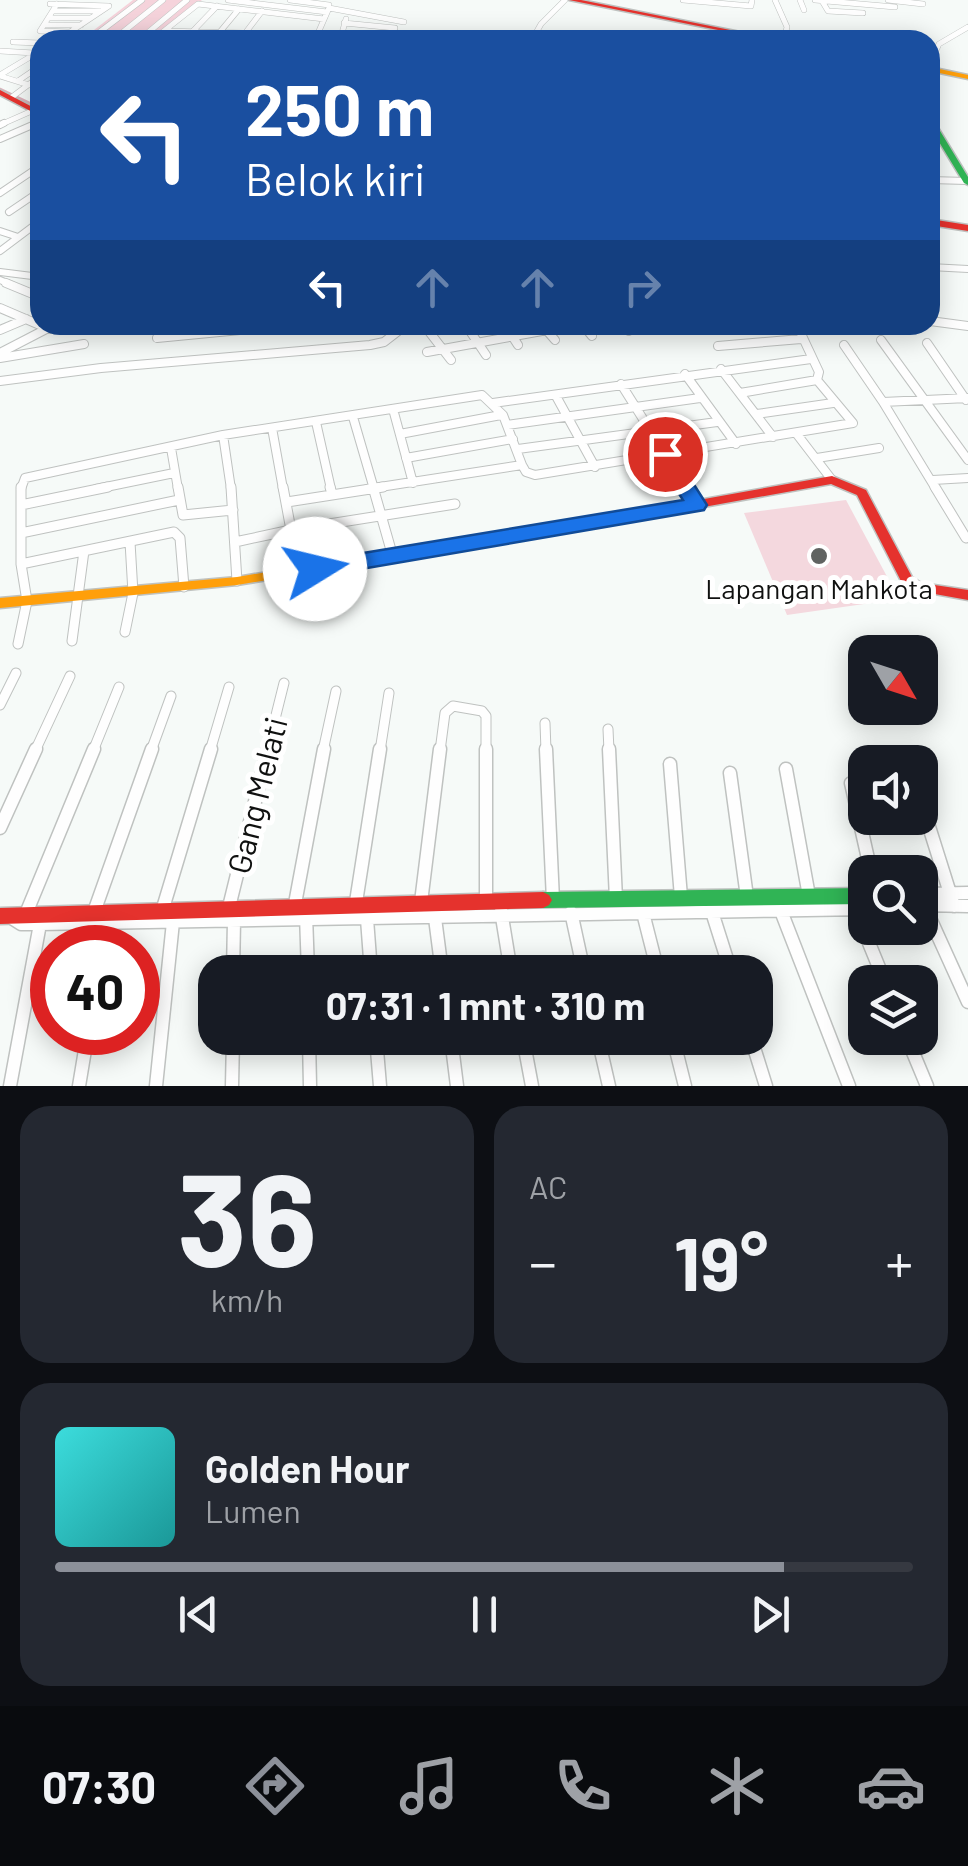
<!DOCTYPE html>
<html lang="id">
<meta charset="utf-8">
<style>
:root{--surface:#171b24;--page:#242831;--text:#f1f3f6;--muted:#9ea1a6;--line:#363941;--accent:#8c9099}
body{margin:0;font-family:Barlow,sans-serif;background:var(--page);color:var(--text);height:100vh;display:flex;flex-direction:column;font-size:38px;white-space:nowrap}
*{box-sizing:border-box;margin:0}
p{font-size:32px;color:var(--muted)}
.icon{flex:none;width:55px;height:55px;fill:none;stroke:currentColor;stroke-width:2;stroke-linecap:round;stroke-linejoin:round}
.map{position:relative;height:1086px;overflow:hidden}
.drawer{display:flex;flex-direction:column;gap:20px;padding:20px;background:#0d0f14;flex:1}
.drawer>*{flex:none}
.banner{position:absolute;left:30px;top:30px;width:910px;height:305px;border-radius:30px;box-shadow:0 5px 25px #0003;background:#1a4fa0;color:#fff;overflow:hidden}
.needle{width:65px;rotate:129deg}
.tools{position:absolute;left:848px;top:635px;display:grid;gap:20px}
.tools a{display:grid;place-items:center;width:90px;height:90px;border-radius:20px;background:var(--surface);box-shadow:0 5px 25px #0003;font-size:50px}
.speed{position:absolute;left:30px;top:925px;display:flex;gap:20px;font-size:50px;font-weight:700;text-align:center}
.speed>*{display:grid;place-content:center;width:130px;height:130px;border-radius:50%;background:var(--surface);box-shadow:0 5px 25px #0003;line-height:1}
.speed .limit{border:15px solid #d22;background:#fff;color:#111}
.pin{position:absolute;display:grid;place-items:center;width:85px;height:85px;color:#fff;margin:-42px;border:5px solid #fff;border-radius:50%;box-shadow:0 2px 10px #0007}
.me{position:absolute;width:110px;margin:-55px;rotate:81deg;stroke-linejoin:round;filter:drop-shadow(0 0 8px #0008)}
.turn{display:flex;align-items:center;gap:35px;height:210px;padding:0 50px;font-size:45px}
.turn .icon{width:130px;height:130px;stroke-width:2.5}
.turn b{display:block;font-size:70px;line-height:85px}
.lanes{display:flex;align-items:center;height:95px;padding:0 50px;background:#0003;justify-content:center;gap:50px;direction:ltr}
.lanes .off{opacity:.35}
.big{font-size:75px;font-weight:700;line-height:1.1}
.drawer .widget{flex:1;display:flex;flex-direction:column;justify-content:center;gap:15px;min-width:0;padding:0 35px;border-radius:30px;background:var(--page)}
.drawer .dial{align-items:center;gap:0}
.dial b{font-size:130px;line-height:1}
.song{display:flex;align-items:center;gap:30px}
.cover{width:120px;height:120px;border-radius:15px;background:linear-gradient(135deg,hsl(180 70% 55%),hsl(180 70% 35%))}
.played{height:10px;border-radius:5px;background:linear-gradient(90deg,var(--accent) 85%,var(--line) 85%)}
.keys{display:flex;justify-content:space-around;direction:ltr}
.heat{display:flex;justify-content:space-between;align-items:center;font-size:55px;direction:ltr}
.drawer .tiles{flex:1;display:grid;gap:20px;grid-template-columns:1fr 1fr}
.widget:last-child{grid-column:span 2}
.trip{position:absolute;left:198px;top:955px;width:575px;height:100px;border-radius:30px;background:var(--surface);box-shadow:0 5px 25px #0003;font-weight:700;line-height:100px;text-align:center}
.tabs{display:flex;height:160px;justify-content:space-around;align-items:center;background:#090b0e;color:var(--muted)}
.tabs .icon{width:70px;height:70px}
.tabs .active{color:var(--accent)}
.tabs b{font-size:45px;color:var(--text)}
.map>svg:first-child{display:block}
</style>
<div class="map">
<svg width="968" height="1086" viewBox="0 0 968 1086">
<rect width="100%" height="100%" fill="#f6faf8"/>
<path fill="#f4d8de" d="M846 500 899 599 787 615 744 513Z"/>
<path fill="#f5d3db" d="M133 0H202L151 40H81Z"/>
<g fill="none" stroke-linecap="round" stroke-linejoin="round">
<path stroke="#dbb0ba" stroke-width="2.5" d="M0 89 40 108"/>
<g stroke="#bfc2c0" stroke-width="6">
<path id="street-far4" d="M228 0 327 12
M290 0 329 5
M683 0 751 6 752 0
M775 0 787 27 784 40
M800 0 804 10
M815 0 895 7
M888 0 923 4
M822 1 828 11 863 13
M50 4 109 6 58 40
M57 4 40 31 72 32
M53 11H100
M49 18H90
M344 23 395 28
M45 25H81
M164 31 198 4 324 19
M193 31 217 6
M219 33 239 9
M533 36 572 40
M155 38 205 40
M494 39 504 40
M89 40 142 0
M113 40 163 0
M139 40 187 0
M153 40 164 31 243 33
M240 40 262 11
M315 40 329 8 404 22
M340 40 346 19
M532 40 541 24 565 0
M620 40H643
M13 42 40 43
M0 51 34 53
M930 63 939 44 968 27
M0 75 40 51
M0 76 29 85
M18 81 40 66
M12 97 40 76
M0 125 34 110
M32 126 40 122"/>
</g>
<g stroke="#bfc2c0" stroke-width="8">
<path id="street-far3" d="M0 125 4 123
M0 139 37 123
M930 180 967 181
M0 193 40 166
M9 212 40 191
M0 231 18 237
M0 251 40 221
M930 267 968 269
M0 272 40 277
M0 280 12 285"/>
</g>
<g stroke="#bfc2c0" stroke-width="10">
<path id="street-far2" d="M6 283 40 297
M0 308 49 329
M930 321 968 326
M424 325 451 360
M466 325 486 355
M505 325 518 345
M542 325 555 340
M583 325 592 336
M624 325 629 331
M0 330 26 319
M157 338 283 326
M881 340 968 460
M927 343 966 400
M844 345 883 402 968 398
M718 346 801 339
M427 352 575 325
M0 353 54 325
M0 358 84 344
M721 369 773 437
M685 374 736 444
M0 381 101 368 370 345 384 342 406 325
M621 384 687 489
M740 393 817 380
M556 396 595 467
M883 402 936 489
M493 403 811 359
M393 409 413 483
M757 414 833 403
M353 417 374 489
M316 422 331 489
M507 425 700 398
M272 428 283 489
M796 433 832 480
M400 434 501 415
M223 435 231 489
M171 448 178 489
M518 449 717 422
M406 458 513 439
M817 458 879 448
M933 480 968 478
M21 489 25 478 223 435 482 395 503 415 522 465
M96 489 174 473
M367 489 522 465 526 472 535 475 853 423 817 380 819 372 797 325"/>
</g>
<g stroke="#bfc2c0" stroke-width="11">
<path id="street-far1" d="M178 487 183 515 233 510
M231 487 237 581
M283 487 291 530 455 504
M330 487 332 494
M373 487 393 557
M686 487 697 505
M935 487 966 538
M287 502 383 487
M21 505 108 487
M21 533 179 500
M235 542 291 530
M21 564 174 532 180 538 184 587
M125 632 133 593 130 542
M72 641 84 551
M18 644 27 601 21 564V487
M0 705 16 673
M545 723 546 751
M608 729 609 751
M35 751 70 676
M93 751 119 687
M151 751 171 696
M210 751 229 687
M267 751 284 683
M323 751 336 691
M380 751 389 693
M440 751 445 713 453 706 482 711 486 716V751"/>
</g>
<g stroke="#bfc2c0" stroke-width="15">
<path id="street" d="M486 749V901
M546 749 553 900
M609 749 616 899
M670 764 681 897
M786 769 809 896
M730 773 747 897
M851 783 871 872
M920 798 954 906
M0 828 36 749
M920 894 968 893
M356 902 380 749
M421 902 440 749
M923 905 968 906
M924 905 968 1002
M229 907 268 749
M163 908 211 749
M294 909 324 749
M855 909 885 982
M501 911 511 972
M781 911 849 1086
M94 912 152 749
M571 912 584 972
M712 912 731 972
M643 913 658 972
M306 915 308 972
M25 916 94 749
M10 917 21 924H40L865 909
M435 918 442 972
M367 919 371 972
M103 948 107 921
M233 972 234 921
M309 1038 310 1086
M376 1038 380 1086
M451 1038 457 1086
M523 1038 532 1086
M598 1038 609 1086
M673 1038 685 1086
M751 1038 766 1086
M907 1038 927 1086
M10 1086 40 924
M79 1086 88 1032
M156 1086 173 922
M232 1086 233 1038"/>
</g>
<g stroke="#bfc2c0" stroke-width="3">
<path id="fast" d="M930 119 934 121 968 177V185L964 183 930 127Z
M865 888V904L543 908 537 905 534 900 537 895 543 892Z"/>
</g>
<g stroke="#bfc2c0" stroke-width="3">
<path id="slow" d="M930 67 968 75V79L930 71Z
M632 512 636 513 638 516 636 519 237 585 0 608V598L237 577Z"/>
</g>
<g stroke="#bfc2c0" stroke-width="3">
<path id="jam" d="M569 0H581L780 40H768Z
M0 90 40 111V116L0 95Z
M930 219 968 225V231L930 225Z
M832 476 866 490 912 577 921 583 968 590V600L918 591 902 583 857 495 831 484 632 520 626 516 632 512Z
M543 892 549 895 552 900 549 905 543 908 0 924V908Z"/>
</g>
<use href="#street-far4" stroke="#fefefe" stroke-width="5"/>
<use href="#street-far3" stroke="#fefefe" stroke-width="6"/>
<use href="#street-far2" stroke="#fefefe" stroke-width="8"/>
<use href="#street-far1" stroke="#fefefe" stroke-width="9"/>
<use href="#street" stroke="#fefefe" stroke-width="12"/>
<use href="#fast" fill="#30b455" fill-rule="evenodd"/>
<use href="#slow" fill="#ff9f0a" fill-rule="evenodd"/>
<use href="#jam" fill="#e5322d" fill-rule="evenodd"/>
</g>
<path fill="#1a73e8" stroke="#114b97" stroke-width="2.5" d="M665 448 672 450 707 505 704 510 315 577 303 569 315 561 683 500 654 454Z"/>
<circle fill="#606361" stroke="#fff" stroke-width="4" cx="819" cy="556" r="10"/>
<g text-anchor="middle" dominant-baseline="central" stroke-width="10" stroke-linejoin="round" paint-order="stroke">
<g font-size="28" fill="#101110" stroke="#fff">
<text x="819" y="588">Lapangan Mahkota</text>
</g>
<g font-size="32" fill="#101110" stroke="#fff">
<text transform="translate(256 795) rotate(-76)">Gang Melati</text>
</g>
</g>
</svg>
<div class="tools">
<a><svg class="needle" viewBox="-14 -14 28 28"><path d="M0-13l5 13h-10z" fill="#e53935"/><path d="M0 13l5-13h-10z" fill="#9ea1a6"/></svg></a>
<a><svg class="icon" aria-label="sound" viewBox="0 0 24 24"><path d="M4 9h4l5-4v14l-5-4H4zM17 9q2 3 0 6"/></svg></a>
<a><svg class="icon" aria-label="search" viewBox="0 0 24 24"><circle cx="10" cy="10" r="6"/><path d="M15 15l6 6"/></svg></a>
<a><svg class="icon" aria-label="layers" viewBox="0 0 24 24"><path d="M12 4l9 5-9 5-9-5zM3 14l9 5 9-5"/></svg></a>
</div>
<div class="speed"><div class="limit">40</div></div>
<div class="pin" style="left:665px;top:454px;background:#d93025"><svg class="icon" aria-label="arrive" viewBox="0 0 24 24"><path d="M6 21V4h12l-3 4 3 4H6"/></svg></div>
<svg class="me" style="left:315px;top:569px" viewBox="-20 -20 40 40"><circle r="19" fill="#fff"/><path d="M0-13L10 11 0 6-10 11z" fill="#1a73e8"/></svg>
<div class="trip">07:31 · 1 mnt · 310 m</div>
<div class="banner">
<div class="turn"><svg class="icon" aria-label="left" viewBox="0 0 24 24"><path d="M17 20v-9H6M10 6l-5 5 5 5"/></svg><div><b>250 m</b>Belok kiri</div></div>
<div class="lanes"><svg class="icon" aria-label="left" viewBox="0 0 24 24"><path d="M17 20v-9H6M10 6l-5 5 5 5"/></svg><svg class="icon off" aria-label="ahead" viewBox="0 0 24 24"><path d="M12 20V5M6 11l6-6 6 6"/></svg><svg class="icon off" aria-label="ahead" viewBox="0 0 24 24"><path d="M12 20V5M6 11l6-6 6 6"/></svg><svg class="icon off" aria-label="right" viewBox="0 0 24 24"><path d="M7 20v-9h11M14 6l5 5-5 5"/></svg></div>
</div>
</div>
<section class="drawer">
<div class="tiles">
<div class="widget dial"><b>36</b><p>km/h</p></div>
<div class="widget"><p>AC</p>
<div class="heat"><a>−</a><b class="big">19°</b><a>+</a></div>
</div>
<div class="widget">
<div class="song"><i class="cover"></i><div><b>Golden Hour</b><p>Lumen</p></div></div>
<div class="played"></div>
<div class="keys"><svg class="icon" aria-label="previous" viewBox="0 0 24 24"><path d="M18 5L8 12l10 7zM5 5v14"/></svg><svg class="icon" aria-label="pause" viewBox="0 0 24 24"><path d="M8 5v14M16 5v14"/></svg><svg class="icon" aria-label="next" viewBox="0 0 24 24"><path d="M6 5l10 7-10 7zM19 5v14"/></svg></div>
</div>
</div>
</section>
<nav class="tabs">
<b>07:30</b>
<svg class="icon active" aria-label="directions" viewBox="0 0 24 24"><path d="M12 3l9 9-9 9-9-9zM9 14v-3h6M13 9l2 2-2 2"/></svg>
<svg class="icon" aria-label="music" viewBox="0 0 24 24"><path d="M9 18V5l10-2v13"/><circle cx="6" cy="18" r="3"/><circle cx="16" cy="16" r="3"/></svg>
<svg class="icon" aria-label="phone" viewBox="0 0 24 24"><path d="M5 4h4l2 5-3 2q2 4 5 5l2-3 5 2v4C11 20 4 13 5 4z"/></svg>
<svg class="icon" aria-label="climate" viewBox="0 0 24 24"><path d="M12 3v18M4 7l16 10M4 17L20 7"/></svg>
<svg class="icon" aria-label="car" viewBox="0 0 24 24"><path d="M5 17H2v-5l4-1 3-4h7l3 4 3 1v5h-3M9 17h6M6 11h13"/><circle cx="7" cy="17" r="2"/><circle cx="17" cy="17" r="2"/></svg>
</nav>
